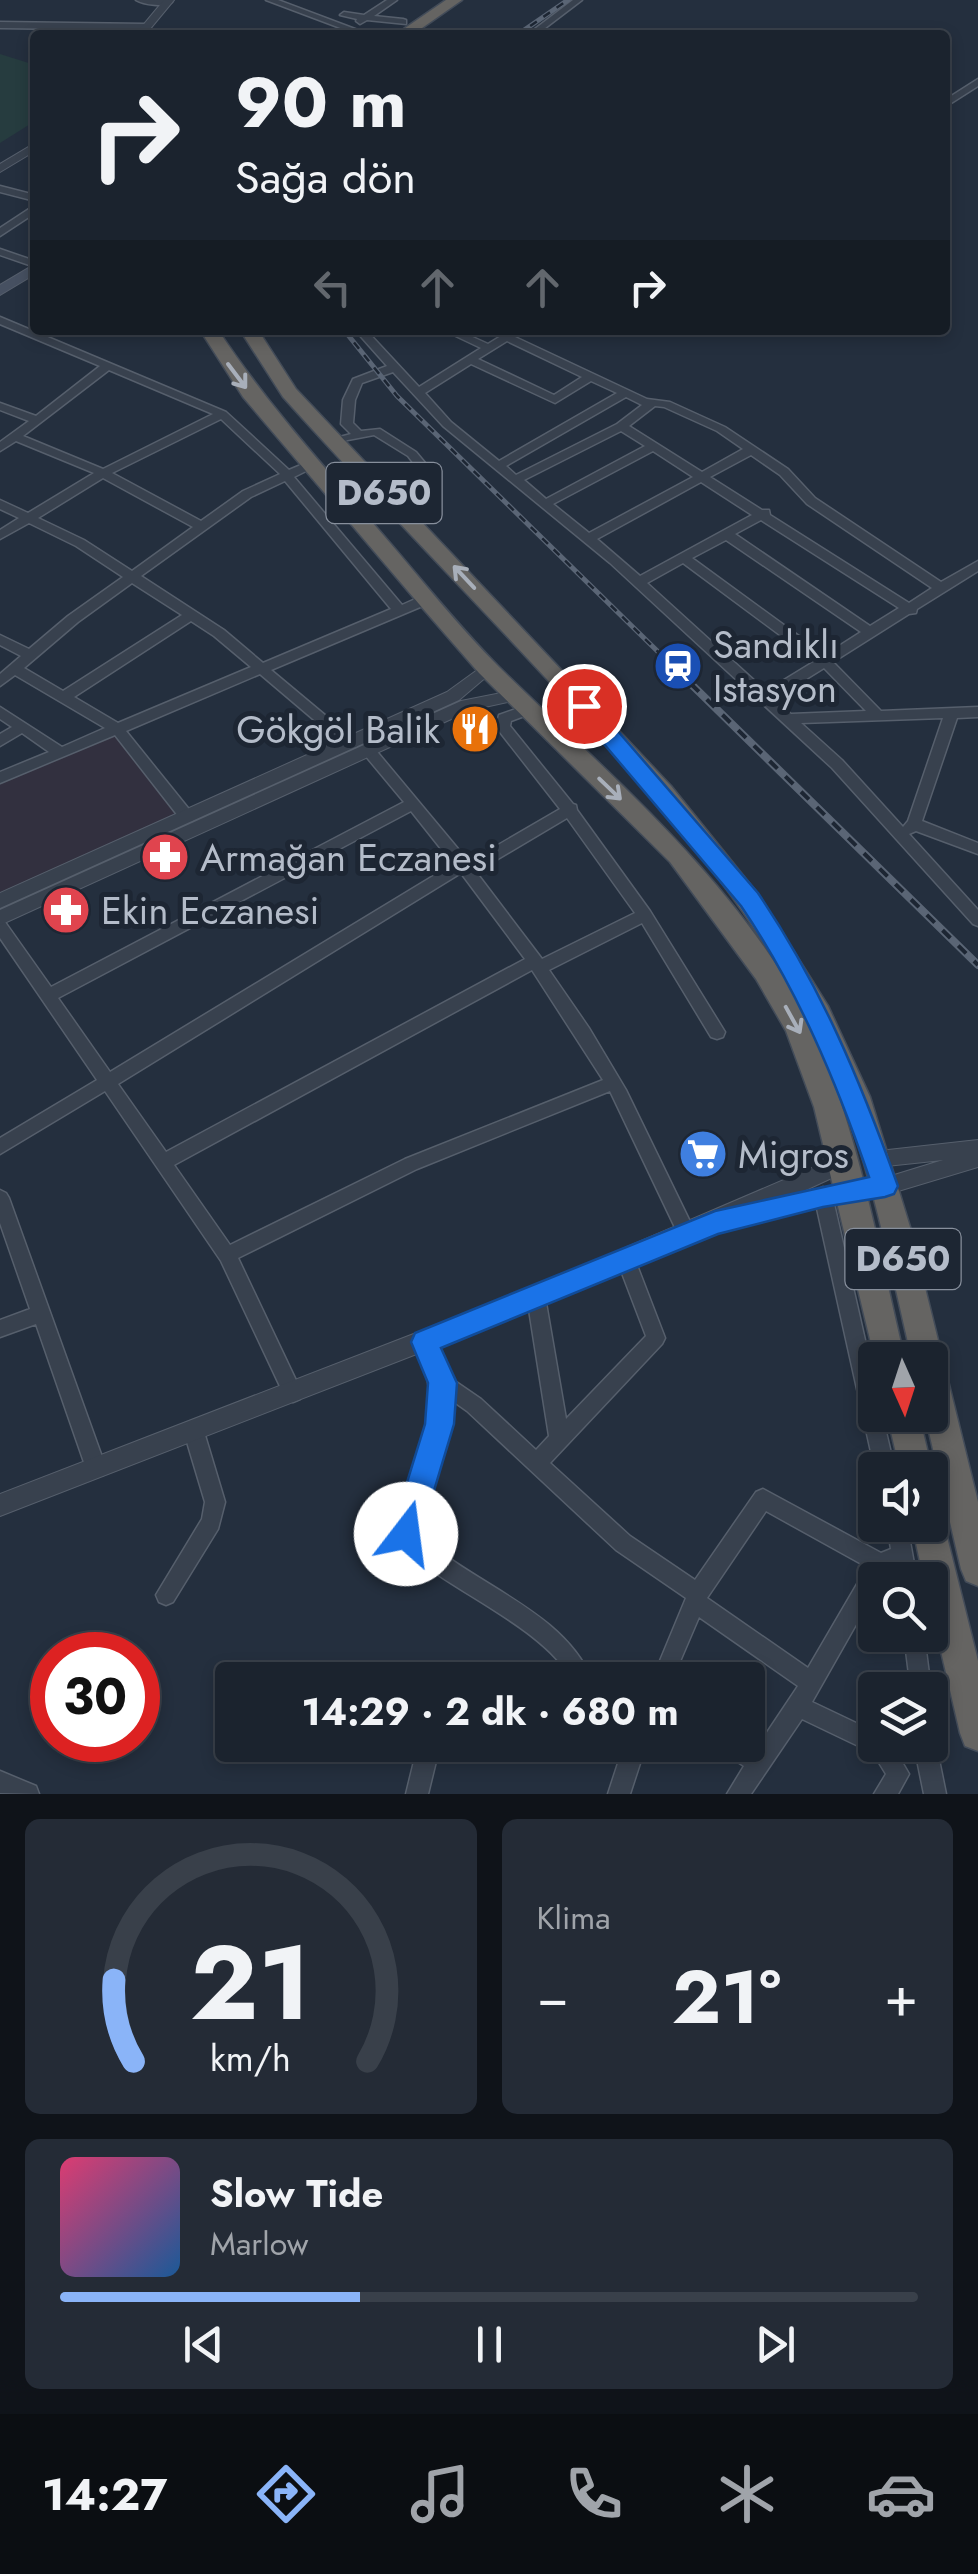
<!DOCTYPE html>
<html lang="tr">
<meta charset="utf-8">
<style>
:root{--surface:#1b232e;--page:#242b36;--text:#f1f3f6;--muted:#a0a4aa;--line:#39404a;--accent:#8ab4f8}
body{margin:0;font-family:Jost,sans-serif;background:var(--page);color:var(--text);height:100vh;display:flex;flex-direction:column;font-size:38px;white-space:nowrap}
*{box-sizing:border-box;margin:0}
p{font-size:32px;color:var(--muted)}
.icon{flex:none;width:55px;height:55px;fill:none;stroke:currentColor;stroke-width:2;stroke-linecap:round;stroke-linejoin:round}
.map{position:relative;height:1794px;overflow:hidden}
.details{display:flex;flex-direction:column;gap:25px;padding:25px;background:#0f1319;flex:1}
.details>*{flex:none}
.banner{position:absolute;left:30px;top:30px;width:920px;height:305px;border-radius:10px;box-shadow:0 5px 15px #0003,0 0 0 2px var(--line);background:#1b232e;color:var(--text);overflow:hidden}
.needle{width:65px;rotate:177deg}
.fabs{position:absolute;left:858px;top:1342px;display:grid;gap:20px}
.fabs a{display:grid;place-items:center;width:90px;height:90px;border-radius:10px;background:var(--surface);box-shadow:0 5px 15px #0003,0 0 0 2px var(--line);font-size:50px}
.speed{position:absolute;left:30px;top:1632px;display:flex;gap:20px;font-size:50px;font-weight:700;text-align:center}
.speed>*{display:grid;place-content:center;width:130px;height:130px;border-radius:50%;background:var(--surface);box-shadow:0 5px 15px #0003,0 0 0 2px var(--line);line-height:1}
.speed .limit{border:15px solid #d22;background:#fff;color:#111}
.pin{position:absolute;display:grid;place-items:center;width:85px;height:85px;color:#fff;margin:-42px;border:5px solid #fff;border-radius:50%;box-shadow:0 2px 10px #0007}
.me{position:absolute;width:110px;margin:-55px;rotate:15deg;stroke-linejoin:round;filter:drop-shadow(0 0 8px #0008)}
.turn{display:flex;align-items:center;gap:35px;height:210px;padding:0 40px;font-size:45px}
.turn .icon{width:130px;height:130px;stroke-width:2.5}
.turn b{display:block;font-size:70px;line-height:85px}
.lanes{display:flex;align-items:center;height:95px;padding:0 40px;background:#0003;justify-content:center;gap:50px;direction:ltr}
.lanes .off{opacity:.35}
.big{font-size:75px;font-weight:700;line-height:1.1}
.details .tile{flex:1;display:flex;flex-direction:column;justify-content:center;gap:15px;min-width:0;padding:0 35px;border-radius:15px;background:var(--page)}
.details .dial{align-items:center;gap:0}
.dial svg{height:260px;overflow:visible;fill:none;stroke:var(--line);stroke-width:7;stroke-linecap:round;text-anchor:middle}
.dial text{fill:var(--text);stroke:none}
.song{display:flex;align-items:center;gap:30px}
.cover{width:120px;height:120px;border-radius:15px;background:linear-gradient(135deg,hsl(340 70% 55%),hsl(210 70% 35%))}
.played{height:10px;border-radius:5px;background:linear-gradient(90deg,var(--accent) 35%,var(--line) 35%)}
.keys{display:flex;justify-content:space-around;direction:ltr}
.heat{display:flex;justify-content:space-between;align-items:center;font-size:55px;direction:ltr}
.details .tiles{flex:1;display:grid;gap:25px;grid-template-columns:1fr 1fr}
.tile:last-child{grid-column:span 2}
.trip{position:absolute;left:215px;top:1662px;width:550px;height:100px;border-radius:10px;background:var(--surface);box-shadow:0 5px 15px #0003,0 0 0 2px var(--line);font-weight:700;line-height:100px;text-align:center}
.tabs{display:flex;height:160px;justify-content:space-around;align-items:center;background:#0b0e12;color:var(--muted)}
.tabs .icon{width:70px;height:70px}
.tabs .selected{color:var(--accent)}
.tabs b{font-size:45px;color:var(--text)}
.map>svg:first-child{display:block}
</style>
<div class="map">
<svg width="978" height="1794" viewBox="0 0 978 1794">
<rect width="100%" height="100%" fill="#242f3e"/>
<path fill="#32303f" d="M117 729 187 817 0 901V780Z"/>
<path fill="#263c3f" d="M0 54 35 65V121L0 143Z"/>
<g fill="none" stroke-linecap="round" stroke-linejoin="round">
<g stroke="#565f6c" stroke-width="11">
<path id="pedestrian" d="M399 494 433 482 425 470"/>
</g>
<g stroke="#565f6c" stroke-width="3">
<path id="minor" d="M136 0H170L172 2C164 7 144 5 136 0Z
M266 0H278L371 35H359Z
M387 0H397L374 16 403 19 406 20V24L367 20 360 24 356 21 357 19 340 15 344 12 364 15Z
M573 0H582L536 35H527Z
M0 22 145 24 149 27 145 30 0 28Z
M978 79V86L945 107V100Z
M0 186 35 195V201L0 192Z
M35 205V213L0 236V228Z
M0 249 35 261V267L0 255Z
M0 317 226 412 289 470 308 462H316V466L294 477 402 605 422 596H432V602L271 670 356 741 358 744 356 747H346L260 674 126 731 192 813 194 817 192 821H182L115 735 0 783V772L49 752 22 733 0 746V734L12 727 0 719V707L62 747 105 728 15 675 0 686V674L21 656 0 645V635L29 649 68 616 123 577 76 546 29 523 0 539V530L19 518 0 509V500L28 513 94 473 16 441 0 451V442L29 421 0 410V403L36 416 100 366 0 324ZM109 370 213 414 103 469 23 436ZM221 419 280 474 243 491 201 521 112 473ZM103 478 193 527 132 571 84 540 38 518ZM285 481 391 609 263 663 224 630 141 576 251 497ZM132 583 182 615 63 691 24 668 78 622ZM191 621 214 636 251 667 118 723 74 697Z
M355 330H366L419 387 481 348 443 330H457L488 344 511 330H523L515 337 647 399 670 402 725 427 788 469 815 498 941 582 978 561V571L917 609 916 613 909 614 833 662 881 711 978 707V717L957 718 922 821 978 843V854L916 831 909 834 978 910V926L973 924 832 768 610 563 443 426 393 372 362 383 355 400 353 423 361 431 380 429 416 452 431 470 429 473H421L408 456 374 435 332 443V439L351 434 341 424 343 400 353 379 387 366ZM507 341 582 377 554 395 478 359ZM471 364 555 403 591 381 617 393 499 461 451 422 425 393ZM626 397 642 405 617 424 516 475 506 466ZM655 406 664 407 717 431 743 449 702 472 629 426ZM621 431 645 446 546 499 524 480ZM653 451 693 477 589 533 553 504ZM751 455 780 475 807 504 932 588 909 603 770 515 769 510H762L710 477ZM701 482 752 515 640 576 597 539ZM761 520 899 608 870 626 735 534ZM726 540 861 632 825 655 692 558ZM683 563 815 661 766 691 647 583ZM824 668 866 711 791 714 774 699ZM943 718 908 821 903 827 842 760 801 723Z
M530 704 537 709 535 712 511 721 510 726 573 804 576 805 577 810 650 911 725 1032 723 1037 717 1039 711 1037 642 923 549 970 589 1028 626 1090 696 1234 693 1240 687 1242 681 1240 610 1091 417 1169 238 1258 302 1393 300 1399 293 1402 286 1399 221 1261 105 1091 0 1154V1138L97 1080 0 938V920L5 922 51 987 404 802 364 754 362 751 369 746 374 748 469 862 560 809 496 727 499 715ZM411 811 453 864 110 1072 58 998ZM567 818 635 913 542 959 476 872ZM461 873 525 959 166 1152 118 1084ZM532 970 603 1080 405 1159 230 1245 174 1165Z
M823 1187 829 1190 832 1195 875 1384V1415H882L895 1470H875L814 1195 817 1190Z
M0 1190 6 1193 9 1198 106 1468 103 1475 96 1477 89 1475 86 1468 36 1324 0 1337V1320L30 1309 0 1223Z
M626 1252 632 1254 635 1260 665 1338 662 1344 550 1463 630 1536 695 1580 756 1492 763 1489 881 1553 891 1549 887 1525H907L917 1580H897L895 1567 887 1570 881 1580H875V1591L812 1702 875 1732V1745H892L909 1774 898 1794H874L886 1774 873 1753 802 1719 751 1794H727L744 1766 724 1753 721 1745H748V1743L756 1749 798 1686 699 1617 672 1680H652L686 1598 616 1550 467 1411 450 1399C446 1445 422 1485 416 1531 469 1584 563 1609 592 1680H571C551 1636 467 1597 427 1567 418 1560 405 1552 399 1542 386 1521 426 1443 429 1417 433 1389 425 1367 416 1342L419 1336 425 1333 431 1336 446 1375 481 1399 536 1450 549 1436 527 1297 530 1291 536 1289 542 1291 545 1297 566 1419 646 1336 617 1260 620 1254ZM766 1511 867 1567 808 1668 707 1598Z
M194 1423 201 1425 204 1432 225 1502 218 1529 173 1602 166 1605 159 1602 156 1595 202 1519 205 1502 184 1432 187 1425Z
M904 1635H924L931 1690 930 1694V1690H911Z
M930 1736 936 1745 946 1794H924L914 1745H930Z
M418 1745H440L428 1794H406Z
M624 1745H646L630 1794H608Z
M0 1771 36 1786 39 1794 0 1793Z"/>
</g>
<g stroke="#565f6c" stroke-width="2">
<path id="tertiary" d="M164 0H174L145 35H135Z
M35 143V151L0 172V164Z
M487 663 492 664 495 668 492 672 459 700 0 908V893L447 692Z
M516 690 524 695 522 699 471 710 0 925V910L461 701Z
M978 1140V1167L885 1195 878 1192 875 1186 878 1180 943 1160 877 1167 870 1164 867 1158 870 1152Z
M842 1155 849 1158 852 1164 849 1170 795 1195 850 1183 857 1186 860 1192 857 1198 759 1220 751 1215 432 1348 0 1516V1494L522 1292Z"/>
</g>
<g stroke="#565f6c" stroke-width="2">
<path id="secondary" d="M35 264V274L0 295V285Z"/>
</g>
<g stroke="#434c59" stroke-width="3">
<path id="trunk" d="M446 0H462L412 35H395Z
M200 330H218C267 404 326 469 384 536 422 580 458 626 499 667 608 774 743 886 810 1025 859 1129 878 1249 905 1360H875L814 1107 786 1031 756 979 670 862 479 673 419 604 243 397Z
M240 330H258L296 389 671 786 757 893 828 1006 870 1097 910 1227 978 1502V1586L966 1581 961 1569 925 1415H930V1360H912C888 1257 868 1152 825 1055 769 928 675 819 583 718 484 610 381 506 283 397Z
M887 1415H919L932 1470 930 1475V1470H900Z
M930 1509 940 1513 944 1525 978 1661V1751L965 1746 960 1733 930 1604V1580H924L912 1525H930Z"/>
</g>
<use href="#pedestrian" stroke="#38414e" stroke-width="9"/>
<use href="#minor" fill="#38414e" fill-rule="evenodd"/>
<use href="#tertiary" fill="#38414e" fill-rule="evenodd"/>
<use href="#secondary" fill="#465061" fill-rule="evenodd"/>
<use href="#trunk" fill="#656462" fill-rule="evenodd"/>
<g stroke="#5a6575" stroke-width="5">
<path id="rail-far1" d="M517 35 568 0
M344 330 397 396 693 686"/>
</g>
<g stroke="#5a6575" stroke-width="8">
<path id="rail" d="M691 684 978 965"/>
</g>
<use href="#rail-far1" stroke="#1d2633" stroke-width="2.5" stroke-dasharray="8" stroke-linecap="butt"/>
<use href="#rail" stroke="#1d2633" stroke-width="4" stroke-dasharray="11" stroke-linecap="butt"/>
</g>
<defs><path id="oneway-shaft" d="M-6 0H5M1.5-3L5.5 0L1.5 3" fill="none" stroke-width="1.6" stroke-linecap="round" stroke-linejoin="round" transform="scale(2.5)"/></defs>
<g stroke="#a8afba">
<use href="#oneway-shaft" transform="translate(237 376) rotate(53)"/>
<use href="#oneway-shaft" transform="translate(464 577) rotate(-133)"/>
<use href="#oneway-shaft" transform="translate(610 789) rotate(44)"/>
<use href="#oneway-shaft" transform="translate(793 1020) rotate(61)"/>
</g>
<path fill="#1a73e8" stroke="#114b97" stroke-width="2.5" d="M584 698 591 700 758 893C821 986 860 1080 898 1186L894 1194 885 1197 823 1207 718 1234 441 1348 457 1383 454 1424 421 1534 417 1545 406 1549 396 1545 391 1534 425 1424 428 1383 411 1342 415 1333 715 1211 869 1177C836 1081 798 990 741 906L576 711V700Z"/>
<defs>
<g id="station-disc" transform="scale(2.5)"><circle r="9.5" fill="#1a4fb4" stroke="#1d2633"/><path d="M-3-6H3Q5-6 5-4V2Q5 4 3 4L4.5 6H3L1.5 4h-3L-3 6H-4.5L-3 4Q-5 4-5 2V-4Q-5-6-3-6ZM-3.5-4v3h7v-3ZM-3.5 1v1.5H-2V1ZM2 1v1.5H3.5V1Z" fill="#fff"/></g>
<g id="restaurant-disc" transform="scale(2.5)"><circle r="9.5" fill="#e8710a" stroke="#1d2633"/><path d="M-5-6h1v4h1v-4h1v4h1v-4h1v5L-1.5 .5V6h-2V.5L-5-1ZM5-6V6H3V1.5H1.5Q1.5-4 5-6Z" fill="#fff"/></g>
<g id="pharmacy-disc" transform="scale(2.5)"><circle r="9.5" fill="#e0444e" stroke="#1d2633"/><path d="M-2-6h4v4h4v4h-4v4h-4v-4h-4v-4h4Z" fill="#fff"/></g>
<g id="supermarket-disc" transform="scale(2.5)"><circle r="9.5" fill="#3f7fe0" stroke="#1d2633"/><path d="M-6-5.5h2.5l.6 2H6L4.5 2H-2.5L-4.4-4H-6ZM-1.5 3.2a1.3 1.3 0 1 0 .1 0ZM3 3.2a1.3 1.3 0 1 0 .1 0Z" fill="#fff"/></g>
</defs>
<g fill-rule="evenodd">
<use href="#station-disc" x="678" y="666"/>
<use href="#restaurant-disc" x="475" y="729"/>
<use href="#pharmacy-disc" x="165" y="857"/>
<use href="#pharmacy-disc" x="66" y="910"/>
<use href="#supermarket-disc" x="703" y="1154"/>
</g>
<g text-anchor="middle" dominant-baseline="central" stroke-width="10" stroke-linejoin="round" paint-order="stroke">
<g fill="#1d2633" stroke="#878f9c" stroke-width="2.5">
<rect x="326.5" y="463" width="115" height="60" rx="8"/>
<rect x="845.5" y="1229" width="115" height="60" rx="8"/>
</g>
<g font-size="35" font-weight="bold" fill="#b4bcc9">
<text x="384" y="493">D650</text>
<text x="903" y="1259">D650</text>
</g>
<g font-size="38" fill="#b4bcc9" stroke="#1d2633" text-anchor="start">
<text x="713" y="644">Sandıklı<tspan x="713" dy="44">Istasyon</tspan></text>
<text x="440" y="729" text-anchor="end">Gökgöl Balik</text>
<text x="200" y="857">Armağan Eczanesi</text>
<text x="101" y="910">Ekin Eczanesi</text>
<text x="738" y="1154">Migros</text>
</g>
</g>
</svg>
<div class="fabs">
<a><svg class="needle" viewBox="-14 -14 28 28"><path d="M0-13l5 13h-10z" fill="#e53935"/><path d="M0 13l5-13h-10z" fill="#a0a4aa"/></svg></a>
<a><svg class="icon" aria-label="sound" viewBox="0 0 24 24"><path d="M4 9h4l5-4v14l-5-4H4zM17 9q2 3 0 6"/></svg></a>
<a><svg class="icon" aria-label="search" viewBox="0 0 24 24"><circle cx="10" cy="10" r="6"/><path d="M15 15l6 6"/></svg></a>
<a><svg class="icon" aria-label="layers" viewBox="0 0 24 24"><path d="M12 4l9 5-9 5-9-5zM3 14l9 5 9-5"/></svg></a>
</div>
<div class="speed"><div class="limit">30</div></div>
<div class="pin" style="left:584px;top:706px;background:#d93025"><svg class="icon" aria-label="arrive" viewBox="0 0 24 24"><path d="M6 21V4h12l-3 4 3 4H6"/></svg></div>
<svg class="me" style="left:406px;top:1534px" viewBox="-20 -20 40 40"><circle r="19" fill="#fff"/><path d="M0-13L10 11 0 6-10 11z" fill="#1a73e8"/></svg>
<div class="trip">14:29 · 2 dk · 680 m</div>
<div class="banner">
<div class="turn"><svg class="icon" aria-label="right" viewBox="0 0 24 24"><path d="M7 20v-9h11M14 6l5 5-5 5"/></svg><div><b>90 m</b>Sağa dön</div></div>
<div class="lanes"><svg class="icon off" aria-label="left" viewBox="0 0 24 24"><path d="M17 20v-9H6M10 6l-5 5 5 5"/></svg><svg class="icon off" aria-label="ahead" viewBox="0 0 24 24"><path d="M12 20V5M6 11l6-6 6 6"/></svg><svg class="icon off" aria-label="ahead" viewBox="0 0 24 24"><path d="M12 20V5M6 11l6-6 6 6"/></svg><svg class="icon" aria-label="right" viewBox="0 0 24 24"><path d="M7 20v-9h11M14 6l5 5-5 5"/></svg></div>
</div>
</div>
<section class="details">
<div class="tiles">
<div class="tile dial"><svg viewBox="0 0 100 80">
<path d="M14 69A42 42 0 1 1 86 69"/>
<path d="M14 69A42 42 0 0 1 8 44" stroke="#8ab4f8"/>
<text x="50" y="56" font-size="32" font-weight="700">21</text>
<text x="50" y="72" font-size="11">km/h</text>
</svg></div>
<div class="tile"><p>Klima</p>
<div class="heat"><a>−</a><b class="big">21°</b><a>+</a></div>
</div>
<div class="tile">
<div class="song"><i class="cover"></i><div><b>Slow Tide</b><p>Marlow</p></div></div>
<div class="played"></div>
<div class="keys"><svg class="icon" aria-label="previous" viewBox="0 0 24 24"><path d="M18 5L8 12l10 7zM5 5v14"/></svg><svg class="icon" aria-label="pause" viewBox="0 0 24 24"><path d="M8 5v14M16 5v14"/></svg><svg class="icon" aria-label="next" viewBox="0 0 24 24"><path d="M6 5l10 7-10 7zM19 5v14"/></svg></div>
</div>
</div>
</section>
<nav class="tabs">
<b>14:27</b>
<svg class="icon selected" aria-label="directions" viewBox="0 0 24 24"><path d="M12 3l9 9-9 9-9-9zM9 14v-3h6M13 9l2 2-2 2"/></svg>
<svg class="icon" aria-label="music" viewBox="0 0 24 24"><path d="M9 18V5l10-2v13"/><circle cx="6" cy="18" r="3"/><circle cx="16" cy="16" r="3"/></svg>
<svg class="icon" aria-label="phone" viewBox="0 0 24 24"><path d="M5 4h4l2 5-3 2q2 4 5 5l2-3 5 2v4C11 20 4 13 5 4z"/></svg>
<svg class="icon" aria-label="climate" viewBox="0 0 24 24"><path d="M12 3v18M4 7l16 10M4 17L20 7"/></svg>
<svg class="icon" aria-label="car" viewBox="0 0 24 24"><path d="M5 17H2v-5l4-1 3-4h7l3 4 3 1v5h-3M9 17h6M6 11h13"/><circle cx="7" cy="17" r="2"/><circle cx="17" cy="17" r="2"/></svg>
</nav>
